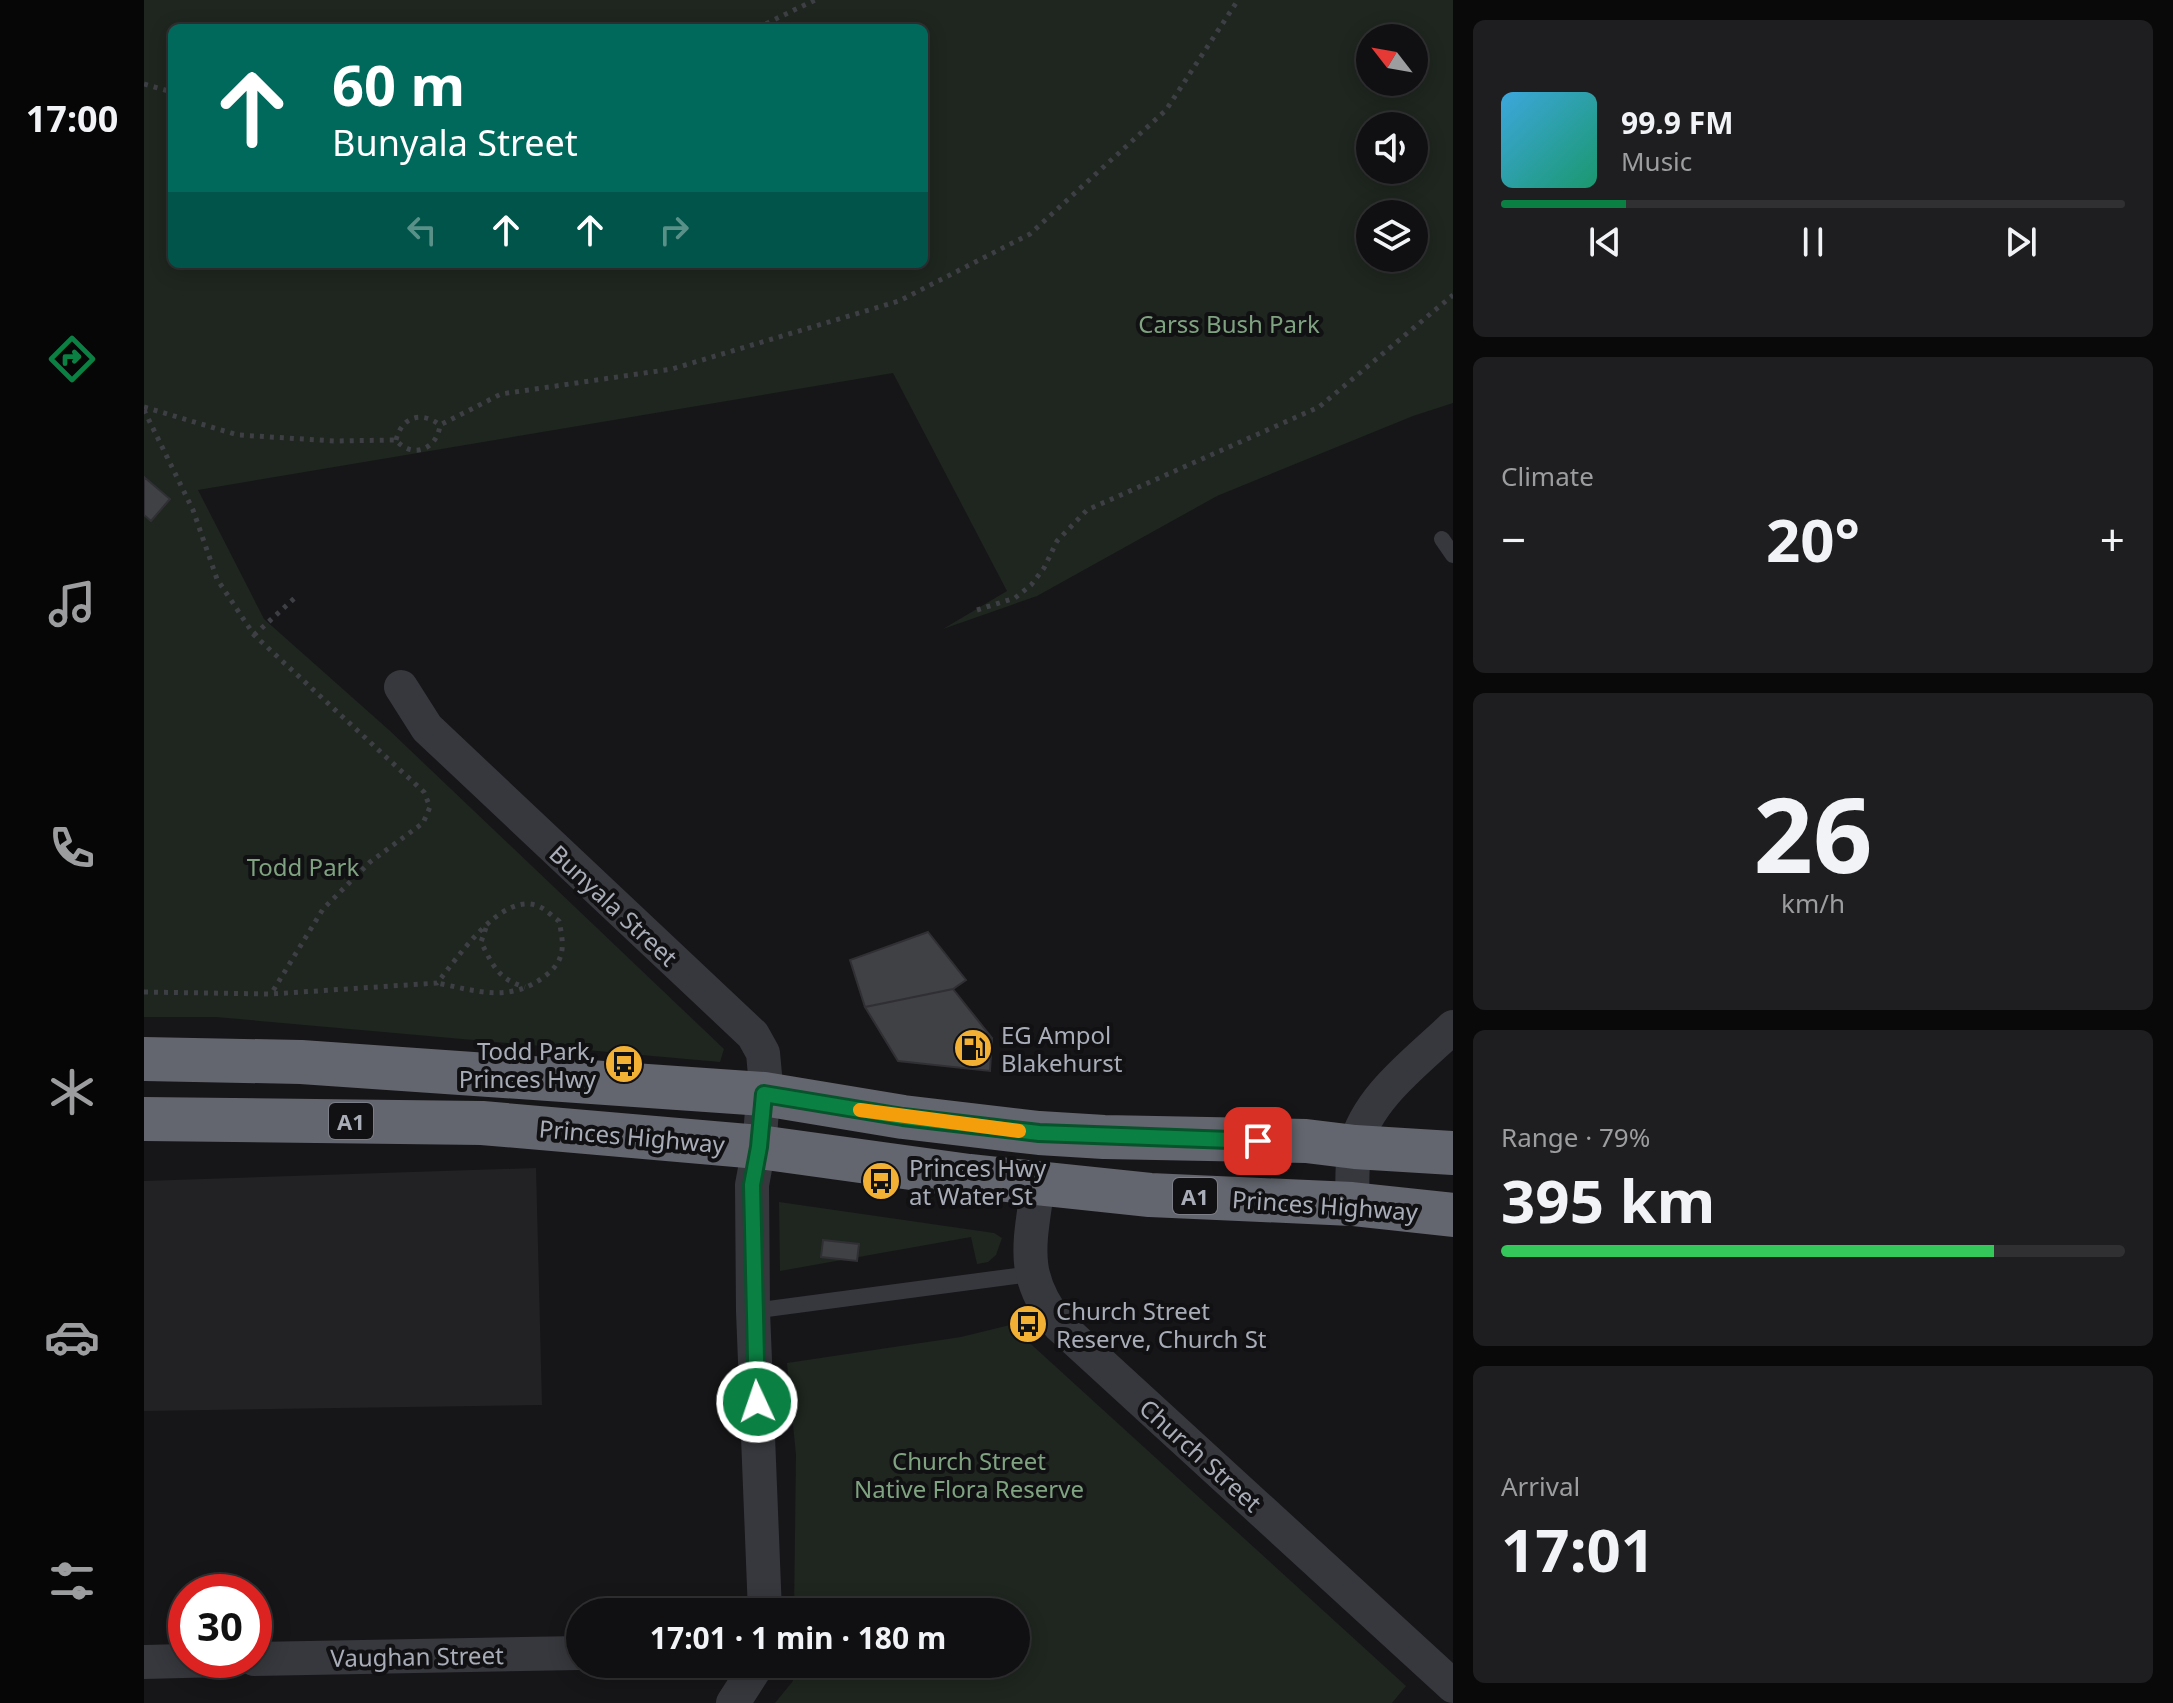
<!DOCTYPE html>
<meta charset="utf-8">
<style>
:root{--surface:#101012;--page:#1e1e20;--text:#f1f3f6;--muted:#9c9d9f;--line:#303032;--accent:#0b8043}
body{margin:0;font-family:"Noto Sans",sans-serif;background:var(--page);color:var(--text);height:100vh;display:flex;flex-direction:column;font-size:30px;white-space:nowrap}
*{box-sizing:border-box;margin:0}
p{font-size:26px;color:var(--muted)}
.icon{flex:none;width:44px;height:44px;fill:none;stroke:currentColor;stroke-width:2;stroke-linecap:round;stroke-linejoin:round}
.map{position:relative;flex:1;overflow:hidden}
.side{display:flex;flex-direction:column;gap:20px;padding:20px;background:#09090a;width:720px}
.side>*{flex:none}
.top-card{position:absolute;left:24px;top:24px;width:760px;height:244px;border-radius:12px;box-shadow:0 4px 20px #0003,0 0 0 2px var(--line);background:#00695c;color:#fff;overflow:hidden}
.needle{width:52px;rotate:301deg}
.fabs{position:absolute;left:1212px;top:24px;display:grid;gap:16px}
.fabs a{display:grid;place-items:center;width:72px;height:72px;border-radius:50%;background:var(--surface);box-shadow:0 4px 20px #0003,0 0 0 2px var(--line);font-size:40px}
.speed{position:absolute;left:24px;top:1574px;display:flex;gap:16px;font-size:40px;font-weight:700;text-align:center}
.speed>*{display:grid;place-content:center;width:104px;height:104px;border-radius:50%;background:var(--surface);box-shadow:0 4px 20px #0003,0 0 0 2px var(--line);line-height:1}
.speed .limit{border:12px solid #d22;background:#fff;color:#111}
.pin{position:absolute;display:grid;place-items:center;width:68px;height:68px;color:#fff;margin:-34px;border-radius:16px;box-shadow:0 4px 12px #0006}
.me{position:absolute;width:88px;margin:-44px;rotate:357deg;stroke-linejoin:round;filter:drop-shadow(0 0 6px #0008)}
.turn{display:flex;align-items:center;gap:28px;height:168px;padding:0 32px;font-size:36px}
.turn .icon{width:104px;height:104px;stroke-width:2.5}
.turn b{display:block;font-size:56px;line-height:68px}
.lanes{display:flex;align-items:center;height:76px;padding:0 32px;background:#0003;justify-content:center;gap:40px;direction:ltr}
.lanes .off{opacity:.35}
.big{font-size:60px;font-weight:700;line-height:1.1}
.side .tile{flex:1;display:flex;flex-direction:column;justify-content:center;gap:12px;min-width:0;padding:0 28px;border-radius:12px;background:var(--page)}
.side .dial{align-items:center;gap:0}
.dial b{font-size:104px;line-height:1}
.song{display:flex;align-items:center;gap:24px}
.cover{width:96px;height:96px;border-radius:12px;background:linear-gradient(135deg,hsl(200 70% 55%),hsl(160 70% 35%))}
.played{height:8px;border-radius:4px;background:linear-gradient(90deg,var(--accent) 20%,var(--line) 20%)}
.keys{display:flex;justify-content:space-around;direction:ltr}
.heat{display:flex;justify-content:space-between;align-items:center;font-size:44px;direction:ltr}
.charge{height:12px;border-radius:6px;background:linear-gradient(90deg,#34c759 79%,var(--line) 0)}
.trip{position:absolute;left:422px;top:1598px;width:464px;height:80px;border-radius:40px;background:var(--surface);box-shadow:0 4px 20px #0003,0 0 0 2px var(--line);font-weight:700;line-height:80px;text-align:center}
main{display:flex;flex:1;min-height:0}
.tabs{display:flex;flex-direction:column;width:144px;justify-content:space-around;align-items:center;background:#060607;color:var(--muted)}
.tabs .icon{width:56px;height:56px}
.tabs .on{color:var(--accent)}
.tabs b{font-size:36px;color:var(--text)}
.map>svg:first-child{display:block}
</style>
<main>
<nav class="tabs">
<b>17:00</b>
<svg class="icon on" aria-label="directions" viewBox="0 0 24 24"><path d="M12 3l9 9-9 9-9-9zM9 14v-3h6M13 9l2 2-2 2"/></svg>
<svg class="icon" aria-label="music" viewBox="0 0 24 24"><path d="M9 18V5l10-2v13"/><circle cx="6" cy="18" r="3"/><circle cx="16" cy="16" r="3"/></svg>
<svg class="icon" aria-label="phone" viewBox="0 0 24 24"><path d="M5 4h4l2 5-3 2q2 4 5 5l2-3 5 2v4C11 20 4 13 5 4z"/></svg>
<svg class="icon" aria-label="climate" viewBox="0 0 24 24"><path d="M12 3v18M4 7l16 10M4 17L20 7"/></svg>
<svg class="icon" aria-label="car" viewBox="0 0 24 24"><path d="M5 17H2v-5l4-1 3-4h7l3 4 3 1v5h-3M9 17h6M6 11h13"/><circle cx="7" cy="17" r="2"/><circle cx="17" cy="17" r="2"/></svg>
<svg class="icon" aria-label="filters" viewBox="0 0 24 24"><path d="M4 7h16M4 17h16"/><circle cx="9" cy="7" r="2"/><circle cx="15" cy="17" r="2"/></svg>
</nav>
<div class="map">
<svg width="1309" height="1703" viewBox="0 0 1309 1703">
<rect width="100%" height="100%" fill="#161618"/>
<path fill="#222225" d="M392 1168 398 1405 0 1411V1181Z"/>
<path fill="#1e261f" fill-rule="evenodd" d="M0 0H1309V403L1269 416 1073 496 893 596 799 629 863 591 749 373 54 490 120 619 245 730 580 1049 576 1062 72 1017H0ZM28 28H780V264H28ZM1226 38H1270V82H1226ZM1226 126H1270V170H1226ZM1226 214H1270V258H1226Z
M635 1202 850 1233 858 1238 852 1255 844 1262 833 1264 827 1237 636 1271Z
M866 1325 1262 1686 1248 1703H631L649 1681V1664H872V1612H650L652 1455 643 1363 817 1337Z"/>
<path fill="#404145" stroke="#303034" stroke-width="2" d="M0 477 26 499 7 521 0 515Z
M784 932 822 980 809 989 721 1007 706 960Z
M809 989 848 1038 846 1071 754 1061 721 1007Z
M679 1240 715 1244 713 1261 677 1257Z"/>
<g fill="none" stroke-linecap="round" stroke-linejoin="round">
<path stroke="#3d3f44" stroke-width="5" stroke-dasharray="4 6" stroke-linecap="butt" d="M613 28 671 0
M0 84 28 92
M0 407 94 435 191 441 252 440C268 459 293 450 296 425L357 394 528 369 755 301 886 234 1022 110 1094 0
M0 410 49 510 73 579 110 635 280 792 286 807 279 823 226 862 179 909 127 994
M252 440C258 416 278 411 296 425
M833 610 871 598 887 585 900 568 913 541 943 510 1175 407 1309 295
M110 635 154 595
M342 928 337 942C349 966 354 979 381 987
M0 992 127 994 293 983C313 959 357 891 394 906 402 909 409 917 415 921 420 945 422 960 401 976 366 1003 333 991 293 983"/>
<path stroke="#37383d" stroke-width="16" d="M1298 539 1309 555
M609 1311 887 1274"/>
<path stroke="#37383d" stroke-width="34" d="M257 687 283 728 609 1035 619 1053 621 1075 615 1147 608 1185 609 1311 621 1612
M894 1184C886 1244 875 1275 916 1326L1309 1686
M1208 1204C1209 1186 1207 1165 1211 1147 1223 1097 1274 1061 1309 1027
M110 1659 436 1653
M0 1662 79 1660
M589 1703 614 1664"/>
<path stroke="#63666e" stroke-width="44" d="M0 1059 157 1062 620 1094 759 1117 895 1133 960 1137 1162 1141 1211 1147 1309 1153
M0 1119 338 1123 615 1147 825 1176 1006 1195 1208 1204 1309 1215"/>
</g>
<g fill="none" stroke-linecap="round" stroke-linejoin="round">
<g stroke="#07532c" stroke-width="20">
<path id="route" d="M613 1402 608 1185 615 1147 620 1094 759 1117 895 1133 1114 1141"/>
</g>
<use href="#route" stroke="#0b8043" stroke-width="14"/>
<path stroke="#f59e0b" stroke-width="14" d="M716 1110 875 1131"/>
</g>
<defs>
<g id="fuel-disc" transform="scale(2)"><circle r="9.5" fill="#f2b134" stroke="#111113"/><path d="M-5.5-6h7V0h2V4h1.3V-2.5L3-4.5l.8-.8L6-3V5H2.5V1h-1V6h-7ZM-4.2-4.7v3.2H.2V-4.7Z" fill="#111"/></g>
<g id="bus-disc" transform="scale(2)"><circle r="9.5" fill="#f2b134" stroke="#111113"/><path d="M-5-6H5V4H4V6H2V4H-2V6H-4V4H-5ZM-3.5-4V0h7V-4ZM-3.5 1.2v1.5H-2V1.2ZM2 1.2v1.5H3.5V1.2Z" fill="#111"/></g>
</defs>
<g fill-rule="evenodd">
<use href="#fuel-disc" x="829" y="1048"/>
<use href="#bus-disc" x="480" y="1064"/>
<use href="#bus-disc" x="737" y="1181"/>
<use href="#bus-disc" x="884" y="1324"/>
</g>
<g text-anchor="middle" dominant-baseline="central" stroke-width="8" stroke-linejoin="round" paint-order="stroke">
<g fill="#111113" stroke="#7b7e86" stroke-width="2">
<rect x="185" y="1103" width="44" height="36" rx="6"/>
<rect x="1029" y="1178" width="44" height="36" rx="6"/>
</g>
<g font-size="22" font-weight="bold" fill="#a8adb8">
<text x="207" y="1121">A1</text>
<text x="1051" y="1196">A1</text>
</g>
<g font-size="24" fill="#7fa381" stroke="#111113">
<text x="1085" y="323">Carss Bush Park</text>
<text x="159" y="866">Todd Park</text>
<text x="825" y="1460">Church Street<tspan x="825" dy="28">Native Flora Reserve</tspan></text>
</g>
<g font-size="24" fill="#a8adb8" stroke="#111113">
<text transform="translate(470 905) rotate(43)">Bunyala Street</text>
<text transform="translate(488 1136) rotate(5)">Princes Highway</text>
<text transform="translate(1181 1205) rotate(4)">Princes Highway</text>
<text transform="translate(1057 1455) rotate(42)">Church Street</text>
<text transform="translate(273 1656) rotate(-1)">Vaughan Street</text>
</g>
<g font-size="24" fill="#a8adb8" stroke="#111113" text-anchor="start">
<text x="857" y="1034">EG Ampol<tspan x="857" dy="28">Blakehurst</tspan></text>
<text x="452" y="1050" text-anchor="end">Todd Park,<tspan x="452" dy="28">Princes Hwy</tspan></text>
<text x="765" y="1167">Princes Hwy<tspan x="765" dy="28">at Water St</tspan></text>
<text x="912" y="1310">Church Street<tspan x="912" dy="28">Reserve, Church St</tspan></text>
</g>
</g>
</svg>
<div class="fabs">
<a><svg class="needle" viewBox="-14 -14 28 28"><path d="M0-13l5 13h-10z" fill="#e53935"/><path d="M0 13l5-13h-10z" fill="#9c9d9f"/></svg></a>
<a><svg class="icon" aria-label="sound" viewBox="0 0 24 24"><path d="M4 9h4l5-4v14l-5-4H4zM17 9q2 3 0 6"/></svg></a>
<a><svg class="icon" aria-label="layers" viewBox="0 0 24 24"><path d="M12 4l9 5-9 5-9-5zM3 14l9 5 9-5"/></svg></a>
</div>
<div class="speed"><div class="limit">30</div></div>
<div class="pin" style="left:1114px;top:1141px;background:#d93025"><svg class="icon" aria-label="arrive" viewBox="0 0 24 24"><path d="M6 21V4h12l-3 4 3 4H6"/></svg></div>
<svg class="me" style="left:613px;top:1402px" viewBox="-20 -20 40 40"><circle r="17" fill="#0b8043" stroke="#fff" stroke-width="3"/><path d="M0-11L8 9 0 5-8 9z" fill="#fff"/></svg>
<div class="trip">17:01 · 1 min · 180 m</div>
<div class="top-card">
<div class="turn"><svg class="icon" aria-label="ahead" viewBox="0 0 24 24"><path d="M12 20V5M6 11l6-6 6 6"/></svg><div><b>60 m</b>Bunyala Street</div></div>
<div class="lanes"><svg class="icon off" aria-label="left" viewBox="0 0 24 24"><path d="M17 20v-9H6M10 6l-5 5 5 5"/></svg><svg class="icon" aria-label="ahead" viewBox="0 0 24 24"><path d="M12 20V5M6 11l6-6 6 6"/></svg><svg class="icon" aria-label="ahead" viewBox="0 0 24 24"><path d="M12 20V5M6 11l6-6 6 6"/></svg><svg class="icon off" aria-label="right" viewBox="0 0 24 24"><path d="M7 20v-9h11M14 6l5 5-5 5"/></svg></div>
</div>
</div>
<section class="side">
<div class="tile">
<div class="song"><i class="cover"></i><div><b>99.9 FM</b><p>Music</p></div></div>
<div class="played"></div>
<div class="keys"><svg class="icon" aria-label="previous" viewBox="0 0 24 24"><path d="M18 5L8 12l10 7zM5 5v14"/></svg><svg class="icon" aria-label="pause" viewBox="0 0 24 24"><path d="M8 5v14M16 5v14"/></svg><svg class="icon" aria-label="next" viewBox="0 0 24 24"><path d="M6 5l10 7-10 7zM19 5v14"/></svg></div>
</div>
<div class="tile"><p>Climate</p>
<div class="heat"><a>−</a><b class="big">20°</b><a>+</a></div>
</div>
<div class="tile dial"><b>26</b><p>km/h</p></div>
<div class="tile"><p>Range · 79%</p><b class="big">395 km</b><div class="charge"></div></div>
<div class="tile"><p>Arrival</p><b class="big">17:01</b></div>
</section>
</main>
